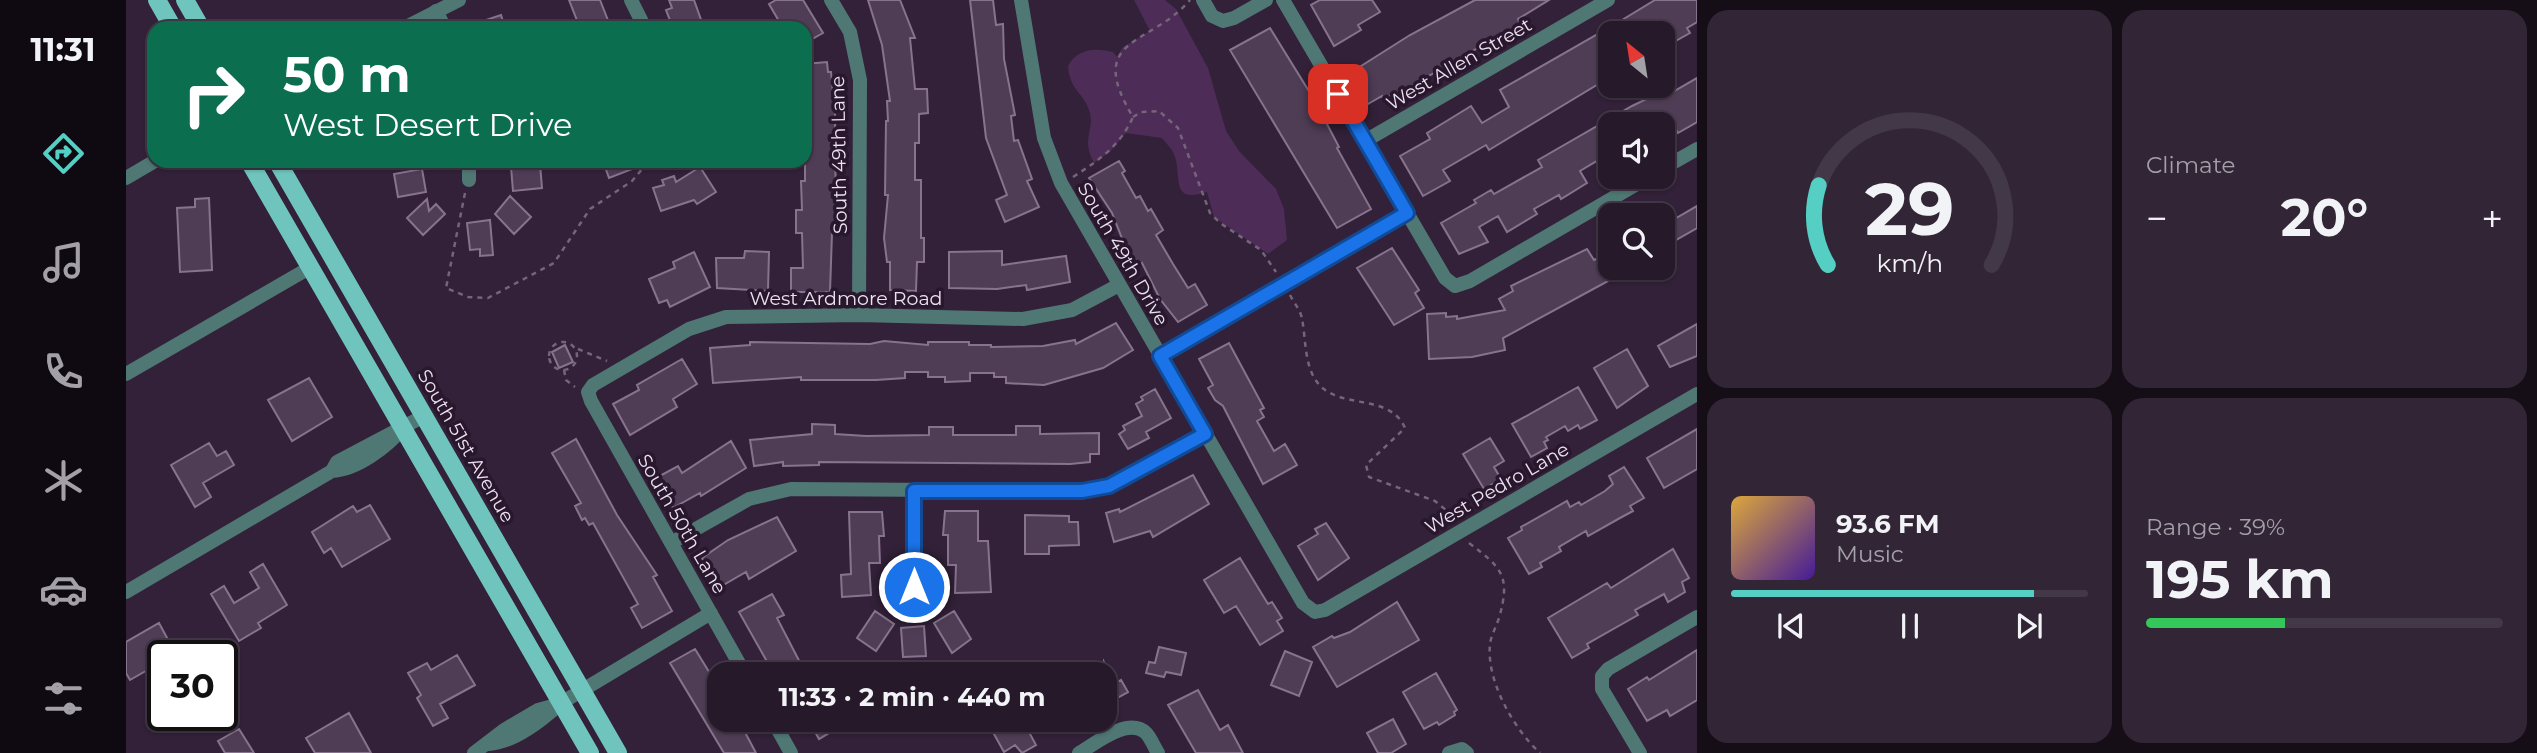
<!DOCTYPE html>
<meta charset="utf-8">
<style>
:root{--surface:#26192a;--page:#322636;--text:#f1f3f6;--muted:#a4a0a8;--line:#423847;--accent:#55cec4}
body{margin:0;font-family:Montserrat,sans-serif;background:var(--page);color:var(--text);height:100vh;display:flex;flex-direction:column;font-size:26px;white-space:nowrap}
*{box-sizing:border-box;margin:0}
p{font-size:23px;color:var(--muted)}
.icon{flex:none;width:38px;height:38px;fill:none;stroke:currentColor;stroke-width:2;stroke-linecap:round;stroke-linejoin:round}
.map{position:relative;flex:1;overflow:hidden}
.sheet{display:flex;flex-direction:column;gap:10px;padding:10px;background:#150e17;width:840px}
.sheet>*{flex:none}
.guide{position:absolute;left:21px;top:21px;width:665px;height:147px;border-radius:21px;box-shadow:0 2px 5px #0004,0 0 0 2px var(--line);background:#0b6e4f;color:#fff;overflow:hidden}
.needle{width:46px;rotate:330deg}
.controls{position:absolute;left:1472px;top:21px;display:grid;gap:14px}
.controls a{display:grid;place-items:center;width:77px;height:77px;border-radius:14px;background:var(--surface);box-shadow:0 2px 5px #0004,0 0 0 2px var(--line);font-size:35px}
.speed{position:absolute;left:21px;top:640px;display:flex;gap:14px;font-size:35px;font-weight:700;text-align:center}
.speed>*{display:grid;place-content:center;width:91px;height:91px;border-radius:50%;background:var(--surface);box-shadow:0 2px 5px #0004,0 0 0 2px var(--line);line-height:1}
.speed .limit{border:4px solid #111;border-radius:10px;background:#fff;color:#111}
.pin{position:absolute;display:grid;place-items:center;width:60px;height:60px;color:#fff;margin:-30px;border-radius:14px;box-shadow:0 4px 10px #0006}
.me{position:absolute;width:77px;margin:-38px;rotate:0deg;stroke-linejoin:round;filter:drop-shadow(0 0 5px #0008)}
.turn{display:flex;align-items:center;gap:24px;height:147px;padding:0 21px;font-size:32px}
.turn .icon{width:91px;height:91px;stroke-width:2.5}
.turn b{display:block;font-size:49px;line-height:60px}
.big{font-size:52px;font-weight:700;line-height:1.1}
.sheet .widget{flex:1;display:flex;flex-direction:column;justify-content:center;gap:10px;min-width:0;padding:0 24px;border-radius:21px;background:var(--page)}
.sheet .dial{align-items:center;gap:0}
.dial svg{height:182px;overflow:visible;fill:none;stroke:var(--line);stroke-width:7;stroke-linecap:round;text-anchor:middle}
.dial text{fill:var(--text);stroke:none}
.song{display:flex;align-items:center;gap:21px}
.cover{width:84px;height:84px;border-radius:10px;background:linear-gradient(135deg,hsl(40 70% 55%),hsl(260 70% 35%))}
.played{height:7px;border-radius:4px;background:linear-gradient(90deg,var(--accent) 85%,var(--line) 85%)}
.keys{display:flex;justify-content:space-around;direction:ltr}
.heat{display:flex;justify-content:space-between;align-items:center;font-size:38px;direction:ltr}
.charge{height:10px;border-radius:5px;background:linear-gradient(90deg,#34c759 39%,var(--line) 0)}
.sheet .tiles{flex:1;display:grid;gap:10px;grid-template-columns:repeat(2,1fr)}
.trip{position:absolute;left:581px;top:662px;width:410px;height:70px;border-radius:21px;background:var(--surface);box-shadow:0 2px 5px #0004,0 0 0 2px var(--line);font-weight:700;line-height:70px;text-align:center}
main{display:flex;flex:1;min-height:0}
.menu{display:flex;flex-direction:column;width:126px;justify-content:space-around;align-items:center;background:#0f0a11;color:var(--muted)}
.menu .icon{width:49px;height:49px}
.menu .active{color:var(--accent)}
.menu b{font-size:32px;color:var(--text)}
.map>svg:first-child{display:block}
</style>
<main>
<nav class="menu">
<b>11:31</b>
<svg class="icon active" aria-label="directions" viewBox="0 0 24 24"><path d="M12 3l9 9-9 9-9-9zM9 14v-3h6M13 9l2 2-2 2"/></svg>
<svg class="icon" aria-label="music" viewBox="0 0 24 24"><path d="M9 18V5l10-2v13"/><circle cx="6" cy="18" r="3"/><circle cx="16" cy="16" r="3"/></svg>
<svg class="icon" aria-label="phone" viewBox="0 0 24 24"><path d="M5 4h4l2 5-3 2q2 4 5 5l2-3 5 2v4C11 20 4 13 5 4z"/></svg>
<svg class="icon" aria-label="climate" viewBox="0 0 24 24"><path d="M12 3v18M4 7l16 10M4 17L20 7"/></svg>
<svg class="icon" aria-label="car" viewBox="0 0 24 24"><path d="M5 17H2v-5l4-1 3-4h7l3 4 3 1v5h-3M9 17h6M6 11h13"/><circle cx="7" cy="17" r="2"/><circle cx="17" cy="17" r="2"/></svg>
<svg class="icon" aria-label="filters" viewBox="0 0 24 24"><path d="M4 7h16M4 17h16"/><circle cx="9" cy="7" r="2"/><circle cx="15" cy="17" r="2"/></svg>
</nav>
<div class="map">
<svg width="1571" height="753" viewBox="0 0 1571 753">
<rect width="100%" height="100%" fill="#322138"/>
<path fill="#4d2c57" d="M1008 0H1039L1050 9 1082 68 1100 131 1113 151 1150 189 1158 209 1161 240 1142 254 1088 217 1081 192C1041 205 1058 173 1047 152 1044 147 1039 142 1036 138L1000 133 984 152 968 163C954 138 970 129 963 110 957 92 944 91 942 66 952 48 969 48 987 52L991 57 997 47 1024 31Z"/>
<path fill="#4f3d56" stroke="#87738e" stroke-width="2" d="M443 0H474L485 28H454Z
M543 0H568L578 28H547L540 10 546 8Z
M650 0H677L697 33 679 43V28H657L643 4Z
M742 0H774L789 38H784L789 89H801L802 113 793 114V143H789V180H795V238H798V262H791L790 291 764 290V262H761L758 238 762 195H759L760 121H762L761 101H764L756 45Z
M844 0H867L870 25 877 24 878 59 889 115 885 116 888 141 892 140 906 179 901 181 913 207 879 222 870 200 881 195 860 138Z
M1194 0H1246L1254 12 1232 25 1235 30 1208 46 1185 5Z
M1349 0H1423L1392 19 1394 24 1276 91 1257 99 1256 96 1242 104 1224 73 1284 35Z
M1529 0H1571V22L1561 28 1564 33 1546 43 1542 38 1536 41V33H1504L1496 20Z
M375 15 379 28H342V26Z
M1484 27V77L1363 150 1360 145 1317 170 1324 181 1297 196 1274 156 1304 139 1301 133 1345 106 1356 123 1383 107 1374 90Z
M1144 28 1189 101 1213 147 1211 148 1245 209 1211 228 1104 50Z
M701 62 702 72H705L709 114 710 233H706L704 292H665V268H677L676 233H670V210H676L675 181H679V64Z
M1571 78V122L1552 133 1542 116 1529 124H1484V172L1476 158 1454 171 1461 183 1435 199 1433 195 1408 209 1411 214 1381 232 1372 216 1353 227 1362 242 1333 254 1315 223 1350 203 1348 200 1365 190 1368 194 1416 167 1412 160 1506 106 1535 92 1538 97Z
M477 161H524V162L483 178Z
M993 161 999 171 996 173 1010 198 1014 196 1022 211 1025 209 1037 230 1030 235 1047 264 1062 288 1069 284 1081 305 1052 322 1034 299 1016 263 1013 265 997 241 986 213 963 178Z
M414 164 416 188 387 191 385 167Z
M574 167 590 192 571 204 568 200 535 211 527 188 538 185 536 180 548 176 550 182Z
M296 169 300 192 272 197 268 174Z
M384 196 405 217 388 234 369 214Z
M83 198 86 270 54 272 51 208 69 207V199Z
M301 199 303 211 310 204 319 214 297 235 281 218Z
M1536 206 1545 221 1571 206V228L1536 248Z
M364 220 367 255 354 256V249L344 250 341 223Z
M1266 248 1293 290 1289 293 1298 308 1268 325 1231 268Z
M1461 249 1468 260 1470 259 1472 262 1481 257 1484 268H1506L1377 338 1379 350 1346 357 1303 359 1301 314 1320 313V317L1331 316V319L1379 310 1373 299 1387 291 1385 286Z
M619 251 643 252 642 291 591 288 590 258H618Z
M876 251V265L940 256 944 282 901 290 900 285 871 289 823 288V252Z
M568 252 584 287 544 307 541 300 533 303 523 279 549 268 547 262Z
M990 323 1007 350 977 368 918 385 880 383V377H868V373H844V381L819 382V377H802V372H779V378L750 380H675V377L587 383 584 348 624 345V342L744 344 758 341 802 345V342H843V345H865V347L917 346 949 340 950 344Z
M1571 324V356L1544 367 1532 346Z
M1103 343 1138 408 1134 410 1138 417 1131 421 1148 451 1159 444 1171 465 1137 484 1097 406 1089 400 1082 388 1087 385 1073 359Z
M439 345 447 362 433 368 426 352Z
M1501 349 1522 386 1491 408 1468 368Z
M556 359 571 384 547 399 551 407 504 435 487 404 513 390 511 385Z
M183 378 206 417 166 441 142 400Z
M1452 387 1471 420 1454 429 1452 425 1442 431 1439 426 1420 437 1422 440 1418 442 1421 448 1405 457 1386 424Z
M1029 389 1045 418 1020 432 1023 438 1002 449 993 434 999 430 997 426 1016 416 1010 404 1017 400 1015 397Z
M686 424 709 425V434L740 436 803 435V427H827V435H890V426H914V434L973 433V454H964V462L944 464 693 462V465L657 466V462L628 466 624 440 686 434Z
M1571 429V469L1538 488 1521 458Z
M1364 438 1378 461 1368 467 1375 479 1358 489 1337 454Z
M450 439 491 515 531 575 527 577 546 611 516 628 505 608 512 604 467 523 463 525 459 518 456 520 449 506 455 503 426 453Z
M605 441 620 468 575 496 574 493 547 508 530 478 552 466 556 473Z
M83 443 91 456 100 451 108 465 77 483 85 497 69 507 45 465Z
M1498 467 1518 498 1504 506 1507 511 1494 518 1462 536 1460 531 1433 547 1435 551 1414 563 1416 567 1403 574 1382 538 1396 530 1395 527 1441 501 1444 507 1453 502 1455 505 1479 491 1487 484 1483 476Z
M1067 475 1083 504 1027 537 1024 531 988 542 980 513 993 509 994 512Z
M244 505 264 539 216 567 205 548 198 553 186 532 227 506 231 512Z
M819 511H852V541H862L865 592 829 593 830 565H822V535H817Z
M723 512H756L758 536H753L754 563H743L745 595 716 597 715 575 725 574Z
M899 515 943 516V522H952L953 545 923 546V554H899Z
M651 517 670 551 623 579 620 572 594 587 576 558 602 540Z
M1200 523 1223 558 1192 580 1172 546 1192 534 1189 529Z
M1547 549 1563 578 1556 582 1559 592 1542 602 1538 594 1509 610 1512 615 1461 644 1463 648 1446 658 1422 618 1481 583 1485 588Z
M1114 558 1142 604 1146 602 1156 618 1151 621 1157 631 1134 645 1110 606 1098 613 1078 580Z
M137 564 161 605 132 623 135 628 113 641 85 594 98 586 108 603 133 588 124 572Z
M646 594 658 615 651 618 680 674H648L613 612Z
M1271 602 1293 640 1211 687 1187 647 1206 636 1208 638 1224 632Z
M749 611 768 624 750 651 731 638Z
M828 611 845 639 826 653 808 623Z
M33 623 46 647 28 657 32 664 4 680 0 673V642Z
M798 626 800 656 777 657 775 628Z
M1033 647 1060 653 1055 675 1040 672 1038 677 1020 673 1023 662 1029 663Z
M569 649 593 688V719H612L630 753H598L544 663Z
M1571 650V700L1544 716 1541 710 1521 721 1502 689 1521 677 1523 680Z
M1159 651 1186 662 1173 696 1145 685Z
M331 655 349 685 314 704 322 718 307 726 291 698 295 695 282 673 301 663 305 670Z
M978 662 990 683 995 680 1002 692 984 702 978 691Z
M1310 673 1331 710 1328 712 1329 715 1313 725 1311 722 1298 729 1277 692Z
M1072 690 1094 730 1102 725 1117 753H1070L1042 705Z
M223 713 245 753H189L180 738Z
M674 719H709L713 727 693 739 688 730 682 733Z
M879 719H896L910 745 896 753 889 745 878 752 864 727Z
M1267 719 1280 744 1265 753H1252L1241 733Z
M113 729 128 753H99L92 741Z"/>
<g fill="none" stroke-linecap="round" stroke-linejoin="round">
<path stroke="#746579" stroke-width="2.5" stroke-dasharray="5 5" stroke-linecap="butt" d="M1007 117 1015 112 1033 111 1052 128 1084 213 1094 223 1135 250 1150 272
M947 177C973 160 994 146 1007 117 958 36 1024 47 1064 0
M339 193 320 288 342 297 362 298 428 263 464 209 506 181 523 161
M1164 295C1168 303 1175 311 1176 319 1181 344 1177 379 1204 393 1228 406 1266 398 1279 428L1240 465 1243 477 1309 501 1331 519
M423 356a14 14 0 1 1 28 0a14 14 0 1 1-28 0Z
M452 349 481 361
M438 370 440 380 449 387
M1343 543C1376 568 1385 576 1373 618 1370 627 1365 636 1364 644 1360 681 1388 729 1414 753"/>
<path stroke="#4f7773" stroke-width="14" d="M505 0 519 28
M705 0 724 32 734 80 733 315
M895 0 918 138 935 183 1177 603 1189 612 1199 610 1571 394
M1077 0 1086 16 1097 21 1108 18 1140 0
M1157 0 1319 278 1329 286 1344 281 1523 177
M310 11 319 28
M1239 141 1482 0
M343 161V180
M1536 169 1571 149
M1034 356 1281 213
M0 374 185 267
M206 471 211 462 298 416
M788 491V587
M545 543 623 499 665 489 956 491 983 486 1079 434
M0 592 206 471C231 470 261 447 277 428
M619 674 465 401 462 392 467 385 563 329 600 317 733 315 897 319 946 310 993 285
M646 719 665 753
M363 744C389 742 416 720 435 703L585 613
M348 753 378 730 412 710 430 705
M953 753C969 744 1002 716 1020 733 1025 738 1028 747 1032 753
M1323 753 1336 749 1341 753
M1514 753 1476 689V676L1482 669 1571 617"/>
<path stroke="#4f7773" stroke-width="14" d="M278 28 333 0
M0 178 29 161"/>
<path stroke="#6fc5bd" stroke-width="18" d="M31 0 47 28
M59 0 75 28
M123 161 464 753
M151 161 492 753"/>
</g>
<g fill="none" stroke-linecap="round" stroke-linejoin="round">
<g stroke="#114b97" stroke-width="18">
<path id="route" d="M788 587V491H956L983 486 1079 434 1034 356 1281 213 1212 94"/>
</g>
<use href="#route" stroke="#1a73e8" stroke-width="12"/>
</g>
<g text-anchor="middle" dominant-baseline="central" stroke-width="7" stroke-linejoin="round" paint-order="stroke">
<g font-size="19" fill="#ece1f0" stroke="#28172d">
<text transform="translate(1333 64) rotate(-30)">West Allen Street</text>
<text transform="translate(713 155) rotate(-91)">South 49th Lane</text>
<text transform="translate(997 254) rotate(60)">South 49th Drive</text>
<text x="720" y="298">West Ardmore Road</text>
<text transform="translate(340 446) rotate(60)">South 51st Avenue</text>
<text transform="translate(1371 488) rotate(-30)">West Pedro Lane</text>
<text transform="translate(556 524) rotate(60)">South 50th Lane</text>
</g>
</g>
</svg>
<div class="controls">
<a><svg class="needle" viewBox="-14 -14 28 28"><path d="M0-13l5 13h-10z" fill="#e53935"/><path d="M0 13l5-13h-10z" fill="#a4a0a8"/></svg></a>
<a><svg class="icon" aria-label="sound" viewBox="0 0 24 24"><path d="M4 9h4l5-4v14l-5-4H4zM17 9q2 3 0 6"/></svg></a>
<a><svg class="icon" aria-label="search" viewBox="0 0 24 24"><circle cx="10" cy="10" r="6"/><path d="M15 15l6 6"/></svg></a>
</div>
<div class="speed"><div class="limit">30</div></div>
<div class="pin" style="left:1212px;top:94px;background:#d93025"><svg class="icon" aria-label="arrive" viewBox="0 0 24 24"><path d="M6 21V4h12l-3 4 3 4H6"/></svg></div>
<svg class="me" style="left:788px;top:587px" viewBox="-20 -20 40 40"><circle r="17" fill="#1a73e8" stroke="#fff" stroke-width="3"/><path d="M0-11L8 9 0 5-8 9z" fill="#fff"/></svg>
<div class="trip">11:33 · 2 min · 440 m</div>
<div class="guide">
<div class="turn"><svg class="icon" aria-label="right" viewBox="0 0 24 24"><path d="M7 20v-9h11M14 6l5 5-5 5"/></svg><div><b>50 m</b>West Desert Drive</div></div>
</div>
</div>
<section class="sheet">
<div class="tiles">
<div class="widget dial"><svg viewBox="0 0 100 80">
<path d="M14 69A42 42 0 1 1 86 69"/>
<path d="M14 69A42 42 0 0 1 10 34" stroke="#55cec4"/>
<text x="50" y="56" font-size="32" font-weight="700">29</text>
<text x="50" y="72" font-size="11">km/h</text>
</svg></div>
<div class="widget"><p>Climate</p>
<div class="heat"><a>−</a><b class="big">20°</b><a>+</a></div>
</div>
<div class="widget">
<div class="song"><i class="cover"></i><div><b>93.6 FM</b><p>Music</p></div></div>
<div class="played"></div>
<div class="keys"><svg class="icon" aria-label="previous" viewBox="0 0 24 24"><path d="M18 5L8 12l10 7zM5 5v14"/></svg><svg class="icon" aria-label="pause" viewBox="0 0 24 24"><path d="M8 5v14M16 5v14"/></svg><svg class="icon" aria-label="next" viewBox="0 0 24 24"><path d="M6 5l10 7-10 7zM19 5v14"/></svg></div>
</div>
<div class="widget"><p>Range · 39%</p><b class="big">195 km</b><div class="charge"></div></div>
</div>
</section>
</main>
